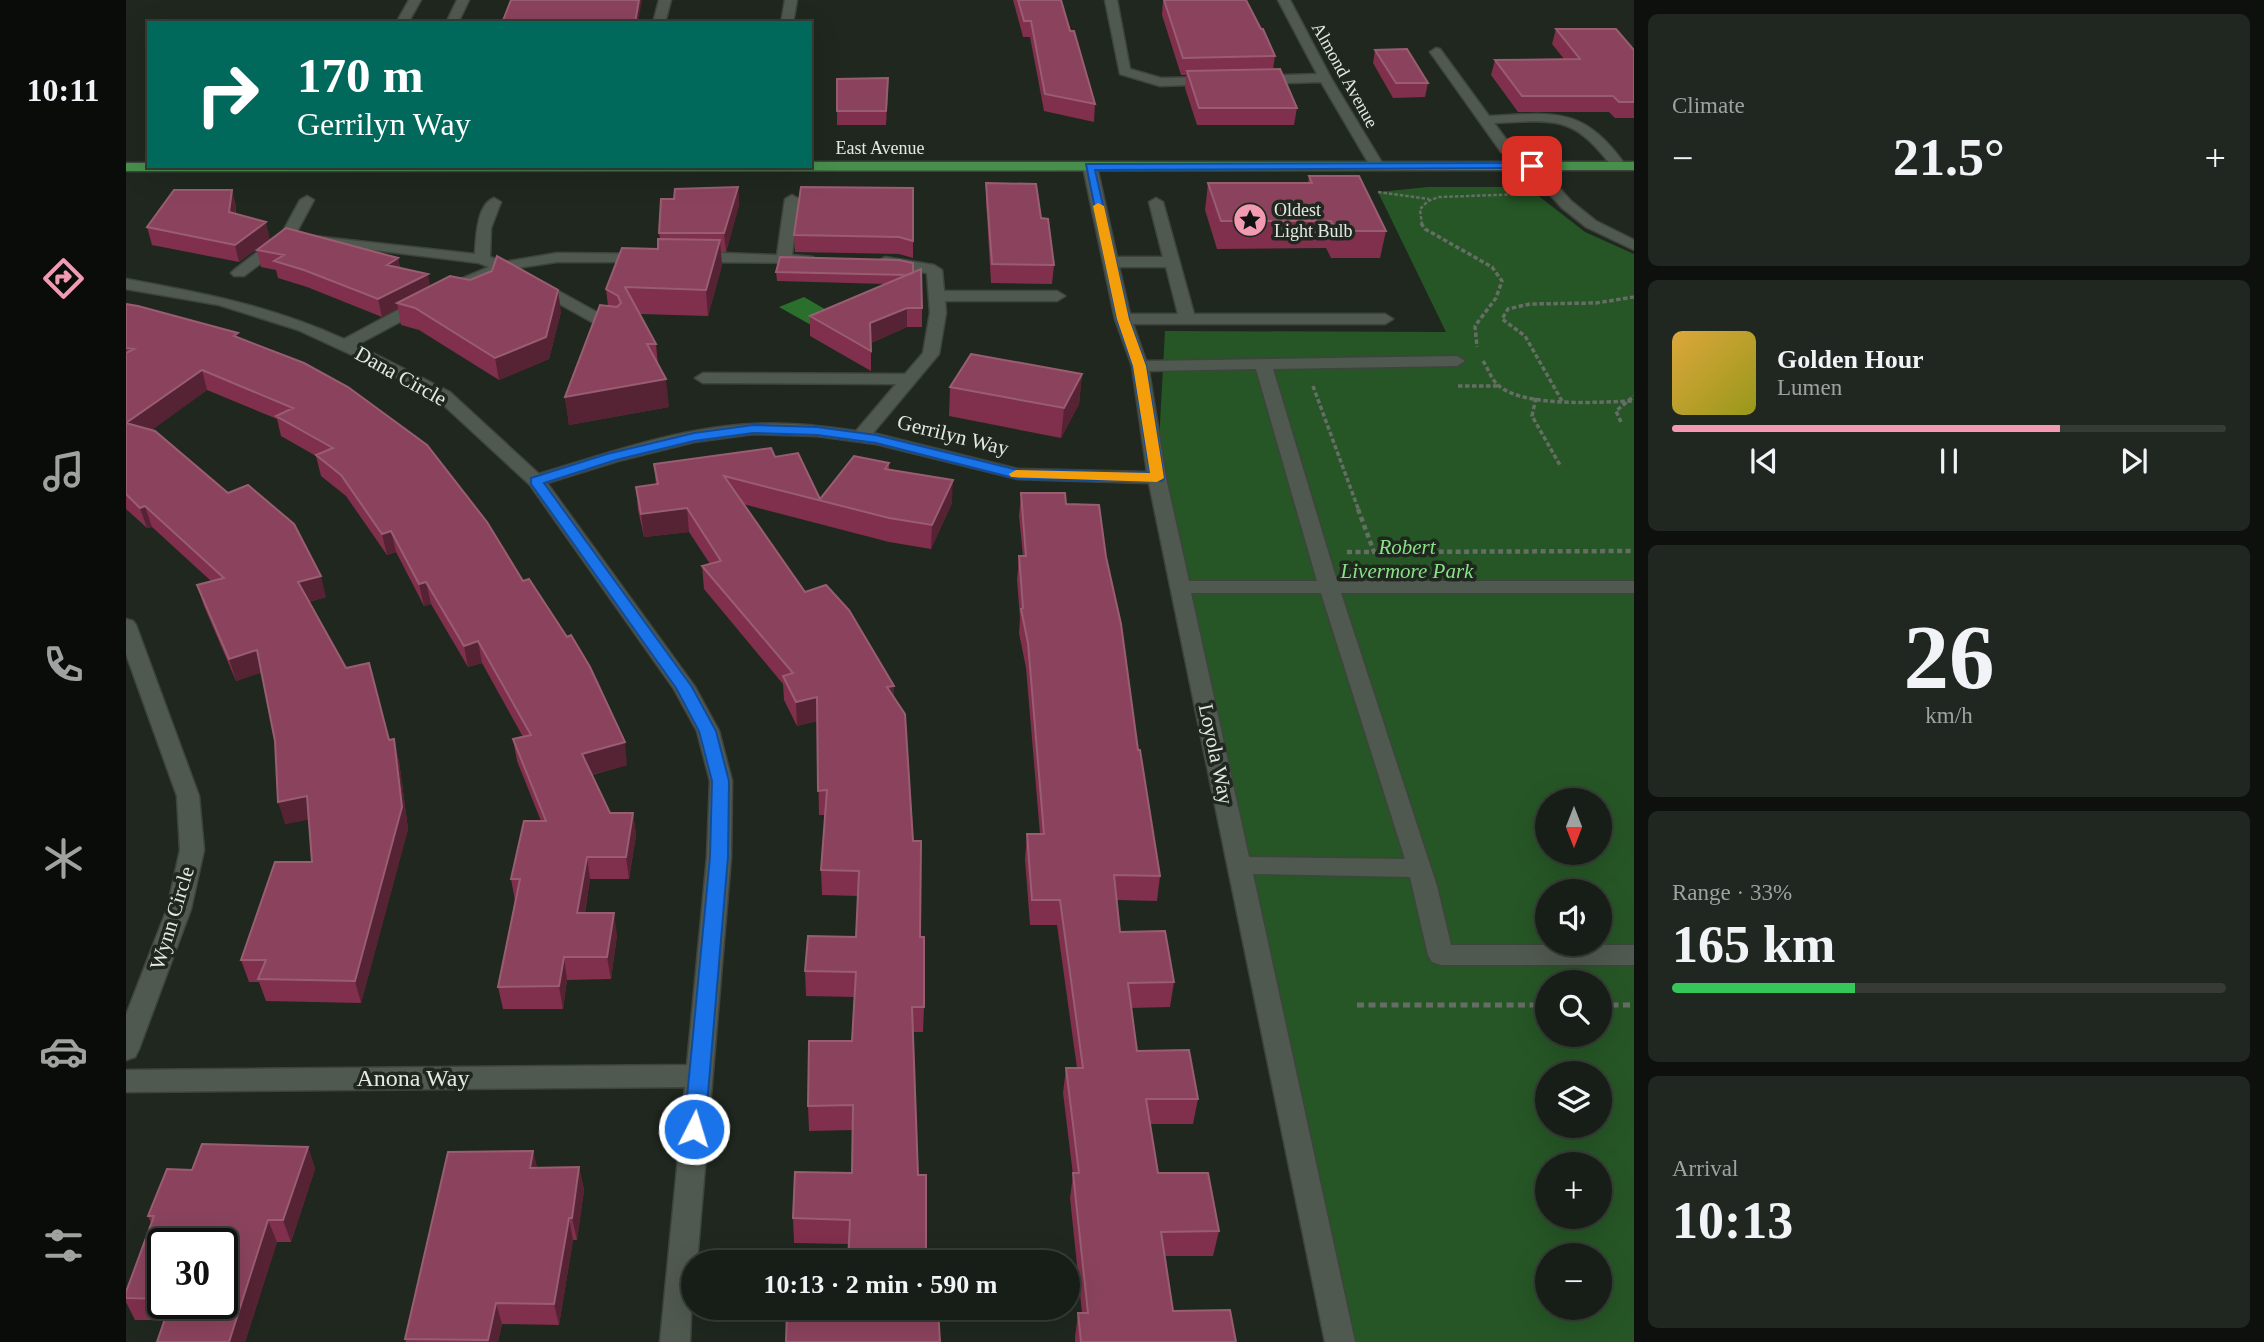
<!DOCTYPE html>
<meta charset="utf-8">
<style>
:root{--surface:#171d17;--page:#202620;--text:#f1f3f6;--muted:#9ea2a1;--line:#363b36;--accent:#f19ab1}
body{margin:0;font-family:"Times New Roman",serif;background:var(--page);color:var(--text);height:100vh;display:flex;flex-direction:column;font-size:26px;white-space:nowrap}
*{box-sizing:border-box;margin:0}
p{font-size:23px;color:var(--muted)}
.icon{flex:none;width:38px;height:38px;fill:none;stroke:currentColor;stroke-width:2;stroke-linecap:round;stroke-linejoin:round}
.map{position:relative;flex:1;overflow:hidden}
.side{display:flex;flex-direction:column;gap:14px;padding:14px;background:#0d100d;width:630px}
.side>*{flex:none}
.top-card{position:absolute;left:21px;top:21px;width:665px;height:147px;border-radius:0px;box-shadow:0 7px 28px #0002,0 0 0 2px var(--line);background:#00695c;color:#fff;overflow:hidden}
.needle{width:46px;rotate:180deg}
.tools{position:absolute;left:1409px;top:788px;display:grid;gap:14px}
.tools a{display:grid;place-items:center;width:77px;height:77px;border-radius:50%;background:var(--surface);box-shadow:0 7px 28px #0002,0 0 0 2px var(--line);font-size:35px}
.speed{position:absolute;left:21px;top:1228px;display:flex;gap:14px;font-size:35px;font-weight:700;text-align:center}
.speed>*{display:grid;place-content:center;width:91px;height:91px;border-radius:50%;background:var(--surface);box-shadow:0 7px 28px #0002,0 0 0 2px var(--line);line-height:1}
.speed .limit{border:4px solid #111;border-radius:10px;background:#fff;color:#111}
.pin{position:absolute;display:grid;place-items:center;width:60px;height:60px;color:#fff;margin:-30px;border-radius:14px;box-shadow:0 4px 10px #0006}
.me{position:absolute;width:77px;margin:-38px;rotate:5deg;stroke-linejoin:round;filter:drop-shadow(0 0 5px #0008)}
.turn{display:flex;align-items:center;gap:24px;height:147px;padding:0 35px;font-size:32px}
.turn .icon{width:91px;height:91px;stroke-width:2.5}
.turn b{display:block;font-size:49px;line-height:60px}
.big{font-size:52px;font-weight:600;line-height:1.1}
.side .tile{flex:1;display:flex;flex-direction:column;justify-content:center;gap:10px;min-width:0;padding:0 24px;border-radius:10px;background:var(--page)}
.side .dial{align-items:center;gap:0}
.dial b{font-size:91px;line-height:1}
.song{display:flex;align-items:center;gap:21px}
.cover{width:84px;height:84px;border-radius:10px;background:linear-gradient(135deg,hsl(40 70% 55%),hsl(60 70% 35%))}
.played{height:7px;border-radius:4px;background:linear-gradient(90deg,var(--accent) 70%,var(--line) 70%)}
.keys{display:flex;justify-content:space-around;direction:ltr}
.heat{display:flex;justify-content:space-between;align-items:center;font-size:38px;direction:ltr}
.charge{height:10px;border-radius:5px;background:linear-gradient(90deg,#34c759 33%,var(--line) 0)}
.trip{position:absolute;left:555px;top:1250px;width:399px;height:70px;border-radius:35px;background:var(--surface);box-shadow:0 7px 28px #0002,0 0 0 2px var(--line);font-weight:600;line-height:70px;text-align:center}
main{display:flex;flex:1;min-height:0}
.tab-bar{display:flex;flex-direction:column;width:126px;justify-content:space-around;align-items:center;background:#090c09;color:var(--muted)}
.tab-bar .icon{width:49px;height:49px}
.tab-bar .on{color:var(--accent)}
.tab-bar b{font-size:32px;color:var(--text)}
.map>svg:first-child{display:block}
</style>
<main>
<nav class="tab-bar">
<b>10:11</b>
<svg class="icon on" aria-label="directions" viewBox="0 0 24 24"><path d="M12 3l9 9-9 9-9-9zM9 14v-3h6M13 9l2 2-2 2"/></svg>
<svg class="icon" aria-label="music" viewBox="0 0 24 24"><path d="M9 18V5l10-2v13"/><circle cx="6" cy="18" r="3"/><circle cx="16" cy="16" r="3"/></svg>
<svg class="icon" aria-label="phone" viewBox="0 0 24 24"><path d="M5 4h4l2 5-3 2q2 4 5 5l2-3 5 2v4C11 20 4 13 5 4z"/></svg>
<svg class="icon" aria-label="climate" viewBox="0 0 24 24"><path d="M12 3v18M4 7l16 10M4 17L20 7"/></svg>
<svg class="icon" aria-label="car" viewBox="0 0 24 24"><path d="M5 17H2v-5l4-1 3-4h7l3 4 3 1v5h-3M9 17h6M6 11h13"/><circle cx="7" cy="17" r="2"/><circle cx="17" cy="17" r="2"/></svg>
<svg class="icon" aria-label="filters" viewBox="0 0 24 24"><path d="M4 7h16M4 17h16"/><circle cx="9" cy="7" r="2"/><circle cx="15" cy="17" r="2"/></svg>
</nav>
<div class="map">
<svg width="1508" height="1342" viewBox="0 0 1508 1342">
<rect width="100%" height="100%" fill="#1f271f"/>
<path fill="#265626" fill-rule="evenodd" d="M1302 187H1401L1459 232 1508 254V1342H1214L1031 478 1039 331 1320 332 1252 192ZM1421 800H1474V852H1421ZM1421 891H1474V943H1421ZM1421 982H1474V1034H1421ZM1421 1073H1474V1125H1421ZM1421 1164H1474V1216H1421ZM1421 1255H1474V1307H1421Z"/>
<path fill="#2a702c" d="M678 297 709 315 685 325 653 307Z"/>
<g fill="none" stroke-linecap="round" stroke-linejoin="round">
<g stroke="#3e443d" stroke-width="3">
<path id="minor" d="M283 0H295L282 23H270Z
M331 0H343L332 23H320Z
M533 0H545L539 23H527Z
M659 0H671L667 23H655Z
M979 0H991L1004 69 1035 78 1088 77 1094 81 1092 84 1034 86 994 74Z
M1152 0H1164L1205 78 1258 166 1256 169H1246L1195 82 1131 84 1125 80 1131 76 1191 74Z
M1310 48 1314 49 1363 116C1431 113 1457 106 1500 166L1498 169H1488C1447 115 1432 120 1368 123L1385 146 1411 163 1445 201 1470 221 1508 240V250L1460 227 1435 207 1401 169 1375 152 1304 52Z
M964 163 971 167 991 257H1037L1023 202 1030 198 1037 202 1068 314H1259L1267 319 1259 324H1007L1020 361 1331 356 1339 361 1331 366 1147 369 1211 581H1508V593H1215L1311 886 1325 945H1508V965H1315L1306 962 1302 955 1284 877 1127 874 1229 1342H1199L1023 483 892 479 750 444 691 436 627 434 568 442 492 461 421 483 569 687 593 731 606 781 605 857 571 1262H567L564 1342H534L559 1087 0 1092V1070L561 1065 581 857 584 781 571 731 548 689 404 485 312 400 239 361 172 330 93 305 0 289V279C77 293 145 306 218 339L311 289 363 267 353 263 183 242 178 241 176 238 178 235 349 254C350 237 351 204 368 198L375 202 365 228 364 257 378 262 431 253 526 254 529 257 521 262H431L391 268 494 325 496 328 494 331H482L376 272 322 296 231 345 324 392 413 474C482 453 555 427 628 424 662 422 696 426 730 431L770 384 577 383 569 378 577 373 779 374 797 353 804 313 801 273 759 267 751 262 759 257 808 265 816 270 818 291H931L939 296 931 301H819L820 313 813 354 747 433 892 469 1021 472 1006 366 989 319 957 167ZM993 267H1040L1052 314H1004ZM1130 369 1191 581H1063L1040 478 1023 371ZM1065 593H1195L1279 859 1123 857Z
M666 195 673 199 666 255 687 257 690 260 687 263 567 262 559 257 567 252 651 255 659 199Z
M181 196 188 200 167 239 118 276H108L105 273 108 270 156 233 174 200Z
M0 619 7 621 10 625 73 796 78 850 65 909 13 1049 9 1057 0 1060V1015L41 909 54 850 51 796 0 654Z"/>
</g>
<g stroke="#3e443d" stroke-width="3">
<path id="major" d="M684 162H1508V170L0 171V163H23V166H684Z"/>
</g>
<path stroke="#666d65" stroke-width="2.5" stroke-dasharray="3.5 2" stroke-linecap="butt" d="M1252 192 1303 199
M1296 225 1294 209 1302 201 1313 197 1399 194"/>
<path stroke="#666d65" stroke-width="3.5" stroke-dasharray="4.5 2.5" stroke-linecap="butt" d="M1295 223 1299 229 1366 267 1376 281 1370 298 1349 326 1351 347
M1357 361C1362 368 1365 379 1372 385 1397 408 1474 402 1508 401
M1187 386 1233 511
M1332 386H1372
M1410 398 1406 416 1435 467
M1436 401 1399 336 1376 319 1382 309 1404 304 1470 303 1508 297
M1495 422 1490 411 1508 396"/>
<path stroke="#666d65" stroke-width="4.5" stroke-dasharray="5 3.5" stroke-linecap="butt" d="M1232 509 1248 552 1508 551
M1221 552H1248"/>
<path stroke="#666d65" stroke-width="5" stroke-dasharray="7 4.5" stroke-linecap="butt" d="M1231 1005H1421
M1474 1005H1508"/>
<use href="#minor" fill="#505950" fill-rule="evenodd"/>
<use href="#major" fill="#488f4b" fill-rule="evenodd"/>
</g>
<path fill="#802f4c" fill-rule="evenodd" d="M887 0H935L969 104 968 122 918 111 904 37H897Z
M1037 0H1120L1149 56 1147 69 1171 108 1168 125H1071L1059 88 1060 75H1055L1036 15Z
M1430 29 1508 50V118H1489L1483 112H1392L1365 75 1369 60 1438 59 1426 44Z
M1249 50 1302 83 1299 97 1267 98 1247 63Z
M711 79 762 92 760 125H711Z
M1183 176 1260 231 1254 258H1205L1200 248 1091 249 1079 210 1082 183H1182Z
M860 183 915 218 928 265 926 284 865 283 860 201Z
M612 187 613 205 600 252H595L596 265 582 316 514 314 530 344 532 364 543 407 443 425 439 397 482 306 480 289 532 249 534 239 533 233 548 199Z
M787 188V258L773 254 669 252 668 235Z
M106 190 110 207V214L144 239 113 262 26 245 21 227Z
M131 250 272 258 274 268 304 286 435 312 423 359 373 380 293 330 275 325 272 308 256 317 181 287 152 278 150 270 135 267Z
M650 272 787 273 796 308V327H781L745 343V371L684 336V316L760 284 651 281Z
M0 304 114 338 501 765 466 775 484 813H507L510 835 503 879H464L459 913 491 935 485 979 441 980 437 1009H377L372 987 389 901 385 879 415 821 391 761 387 739 397 737 356 663 342 667 305 604 298 606 270 552 261 555 220 496 195 476 190 456 155 436 151 419 81 390 25 430 200 597 183 602 220 668 263 740 273 761 282 829 235 1003 140 1001 133 982H123L115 960 186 862 183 819 159 824 149 741 136 672 110 681 78 606 71 585 85 581 26 527 21 528 0 509Z
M956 374 953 404 935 438 823 416 824 387Z
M649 457 694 499 763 463V470L826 503 805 549 763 542 617 504 679 592 768 686V697L794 937 798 1007 797 1032H787L723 1244 668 1243 667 1218 726 1173V1130L683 1131 682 1106 726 1041 728 997 680 996 679 971 730 937 732 896 696 895 695 870 699 815H693L691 721 671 726 658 700 657 684 578 589 576 566 584 564 563 532 518 537 512 510 510 487 530 485 528 464Z
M895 493 940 504 980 557 1012 750 1034 876 1031 901 991 900 994 932 1048 982 1044 1007 1005 1008 1011 1051 1072 1099 1067 1124H1024L1032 1173 1093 1231 1087 1256H1039L1047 1311 1110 1342H949V1337L952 1313H956L944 1198 947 1175 937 1093 940 1068H951L931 925H904L899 859 901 834H914L900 668 893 633 894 618 891 580 893 556H897L893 516Z
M182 1147 189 1169 165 1242H151L119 1342H31L39 1320H9L0 1302V1298L25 1223 22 1216 66 1170ZM37 1244 96 1304H37Z
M407 1151 411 1168 453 1167 458 1190 451 1240H447L433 1325 376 1324 372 1342H280L279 1339Z"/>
<path fill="#552333" d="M513 0H516L512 23H509Z
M762 78V92L760 125V111Z
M612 187 613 205 600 252 598 233Z
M106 190 110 207 107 229 103 212Z
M140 222 144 239 113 262 109 245Z
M594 240 596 265 582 316 580 290Z
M272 258 275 275 261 265Z
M302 274 305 291 271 303 272 308 256 317 252 299Z
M432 290 435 312 423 359 373 380 369 358Z
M781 308V327L744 343V323Z
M76 370 81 390 7 444 0 423Z
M956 374 953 404 935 438 938 408Z
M540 379 543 407 443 425 439 397Z
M827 480 826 503 805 549 806 525Z
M19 506 26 527 21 528 14 508Z
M561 508 563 532 518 537 515 514Z
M265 531 270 552 261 555 256 534Z
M195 576 200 597 178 603 172 582Z
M300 582 305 604 298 606 293 584Z
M352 641 356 663 342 667 338 646Z
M131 650 138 672 110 681 103 659Z
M768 686V710L761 687Z
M691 697 692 721 671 726 670 702Z
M268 739 273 761 282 829 235 1003 229 981Z
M499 742 501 765 460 776 456 754Z
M181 796 187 819 159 824 152 802Z
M507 813 510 835 503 879 500 857Z
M461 857 464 879 455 935 451 913Z
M488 913 491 935 485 979 481 957Z
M438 957 441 980 437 1009 433 986Z
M182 1147 189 1169 165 1242 157 1220Z
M407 1151 412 1173 404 1168Z
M453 1167 458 1190 451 1240 446 1218Z
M443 1218 447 1240 433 1325 428 1304Z
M142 1220 151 1242 119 1342H103Z
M370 1303 376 1324 372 1342H362Z"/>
<path fill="#8b435d" stroke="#995d72" stroke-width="2" d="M385 0H513L509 23H376Z
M892 0H935L944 31H948L969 104 919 94 905 21H898Z
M1038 0H1120L1135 29H1137L1149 56 1057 58Z
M1430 29H1490L1508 50V102H1493L1487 96H1396L1369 60 1454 59Z
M1281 49 1302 83H1270L1249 50Z
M1154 69 1171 108H1073L1061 71Z
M762 78 760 111H711V79Z
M1183 176H1233L1260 231H1210L1205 221H1095L1082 183H1186Z
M860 183 910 184 915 218 922 219 928 265 866 264Z
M612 187 598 233H533L535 199H548L549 189Z
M675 187 787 188V241L773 237 668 235Z
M48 190H106L103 212 140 222 109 245 21 227Z
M160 228 272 258 261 265 302 274 252 299 178 270 148 261 158 255 131 250Z
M532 239 594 240 580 290 499 287 530 344H521L540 379 439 397 474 305 491 307 495 303 492 296 480 289 496 248 532 249Z
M371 256 432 290 420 337 369 358 289 308 271 303 324 276 344 280 366 271Z
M654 257 773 260 787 263V273L781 275 650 272Z
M795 269 796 308H781L744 323 745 351 684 316Z
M0 304 12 306 112 333 108 336 178 363 222 387 301 445 361 522 397 581 403 579 441 637 445 635 464 667 499 742 456 754 484 813H507L500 857H461L451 913H488L481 957H438L433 986 372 987 394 879H385L398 821H420L387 739 405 735 352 641 338 646 300 582 293 584 265 531 256 534 215 475 190 455 207 448 150 416 167 408 76 370 0 423 29 431 102 493 122 485 168 524 195 576 172 582 220 668 243 663 263 740 268 739 276 807 229 981 132 979 140 960H115L149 862H186L181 796 152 802 149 741 131 650 103 659 71 585 98 578 19 506 14 508 0 494V353L8 349 0 348Z
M845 354 956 374 938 408 824 387Z
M645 448 649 457 672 453 694 499 728 456 763 463 759 469 827 480 806 525 763 518 598 476 679 592 700 585 723 610 768 686 761 687 779 714 787 841H795L794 937H798V1007H786L792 1175H800V1262H722L724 1220 667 1218 669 1172 726 1173 727 1105 682 1106 683 1041H726L730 972 679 971 682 936 730 937 733 871 695 870 701 790 692 791 691 697 670 702 657 676 667 673 576 566 595 561 561 508 515 514 510 487 532 484 528 464Z
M895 493H939L940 504 973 505 980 557 995 624 1012 750H1014L1034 876 988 875 994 932 1039 931 1048 982 1002 983 1011 1051 1063 1050 1072 1099H1020L1032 1173H1082L1093 1231 1035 1232 1047 1311 1104 1310 1110 1342H955L952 1313H962L947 1173H953L940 1068H957L934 900H906L901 834H918L902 643 895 609 897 608 893 556H900Z
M76 1144 182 1147 157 1220H142L103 1342H31L44 1304H96V1244H37V1299L0 1298V1292L28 1216H22L41 1169 66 1170Z
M407 1151 404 1168 453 1167 446 1218H443L428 1304 370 1303 362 1340 279 1339 322 1152Z
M720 1307H800V1309L812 1308 814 1342H660L661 1312 720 1311Z"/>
<path fill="#1a73e8" stroke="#114b97" stroke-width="2" d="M1406 163 1410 164V168L969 170 1003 319 1020 366 1038 478 1036 481 892 479 750 443 691 435 627 433 568 441 490 460 418 483 566 687 590 731 603 781 602 857 579 1129 576 1136 568 1138 561 1136 558 1129 584 857 586 781 573 731 550 688 405 484V478L481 454 568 433 627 425 691 427 750 435 892 470 1024 473 1007 366 991 319 960 164Z"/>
<path fill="#f59e0b" d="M972 203 978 206 1003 319 1020 366 1038 478 1031 482 885 477 883 474 890 470 1024 473 1007 366 991 319 967 206Z"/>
<defs>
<g id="sight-disc" transform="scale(1.75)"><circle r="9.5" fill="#f19ab1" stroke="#1f271f"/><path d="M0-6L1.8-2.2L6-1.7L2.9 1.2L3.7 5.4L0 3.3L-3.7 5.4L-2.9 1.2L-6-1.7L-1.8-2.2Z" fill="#111"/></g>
</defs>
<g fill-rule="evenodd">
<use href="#sight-disc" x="1124" y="220"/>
</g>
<g text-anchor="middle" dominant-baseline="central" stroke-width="7" stroke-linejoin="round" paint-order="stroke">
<g font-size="18" fill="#e4e9e3" stroke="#1f271f">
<text transform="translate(1219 75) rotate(61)">Almond Avenue</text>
<text x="754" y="148">East Avenue</text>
</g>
<g font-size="18" fill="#e4e9e3" stroke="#1f271f" text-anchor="start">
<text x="1148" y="210">Oldest<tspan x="1148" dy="21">Light Bulb</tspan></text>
</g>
<g font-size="21" fill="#e4e9e3" stroke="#1f271f">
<text transform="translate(275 376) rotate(29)">Dana Circle</text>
<text transform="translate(827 435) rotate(14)">Gerrilyn Way</text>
<text transform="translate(1090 754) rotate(78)">Loyola Way</text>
<text transform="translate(46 918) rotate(-73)">Wynn Circle</text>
</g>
<g font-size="21" font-style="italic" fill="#87e386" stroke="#1f271f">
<text x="1281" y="547">Robert<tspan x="1281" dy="24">Livermore Park</tspan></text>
</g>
<g font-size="24" fill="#e4e9e3" stroke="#1f271f">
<text x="287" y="1078">Anona Way</text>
</g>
</g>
</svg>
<div class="tools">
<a><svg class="needle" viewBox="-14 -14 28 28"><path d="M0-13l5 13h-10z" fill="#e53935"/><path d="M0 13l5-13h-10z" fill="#9ea2a1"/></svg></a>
<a><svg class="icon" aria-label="sound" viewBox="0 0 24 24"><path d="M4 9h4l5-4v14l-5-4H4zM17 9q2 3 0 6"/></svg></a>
<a><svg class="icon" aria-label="search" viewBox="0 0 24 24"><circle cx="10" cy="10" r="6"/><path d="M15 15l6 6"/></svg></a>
<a><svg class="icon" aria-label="layers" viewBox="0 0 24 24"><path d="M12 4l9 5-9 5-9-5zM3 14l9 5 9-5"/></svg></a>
<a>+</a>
<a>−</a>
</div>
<div class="speed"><div class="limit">30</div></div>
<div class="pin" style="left:1406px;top:166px;background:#d93025"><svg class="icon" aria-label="arrive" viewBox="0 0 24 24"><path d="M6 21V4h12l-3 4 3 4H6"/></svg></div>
<svg class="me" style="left:568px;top:1129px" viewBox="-20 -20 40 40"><circle r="17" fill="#1a73e8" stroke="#fff" stroke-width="3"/><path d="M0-11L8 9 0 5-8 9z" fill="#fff"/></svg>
<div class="trip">10:13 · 2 min · 590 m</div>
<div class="top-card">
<div class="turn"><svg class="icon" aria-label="right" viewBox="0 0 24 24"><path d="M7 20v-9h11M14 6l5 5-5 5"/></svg><div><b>170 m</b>Gerrilyn Way</div></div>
</div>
</div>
<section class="side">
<div class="tile"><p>Climate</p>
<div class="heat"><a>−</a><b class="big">21.5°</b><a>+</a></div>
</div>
<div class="tile">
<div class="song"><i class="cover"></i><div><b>Golden Hour</b><p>Lumen</p></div></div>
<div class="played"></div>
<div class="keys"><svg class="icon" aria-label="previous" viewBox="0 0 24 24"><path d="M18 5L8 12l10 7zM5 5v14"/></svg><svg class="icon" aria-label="pause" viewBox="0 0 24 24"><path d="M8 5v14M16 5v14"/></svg><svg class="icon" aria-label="next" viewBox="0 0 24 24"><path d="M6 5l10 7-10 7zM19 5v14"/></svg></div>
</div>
<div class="tile dial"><b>26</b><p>km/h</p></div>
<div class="tile"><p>Range · 33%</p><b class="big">165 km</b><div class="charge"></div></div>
<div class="tile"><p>Arrival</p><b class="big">10:13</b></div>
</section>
</main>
